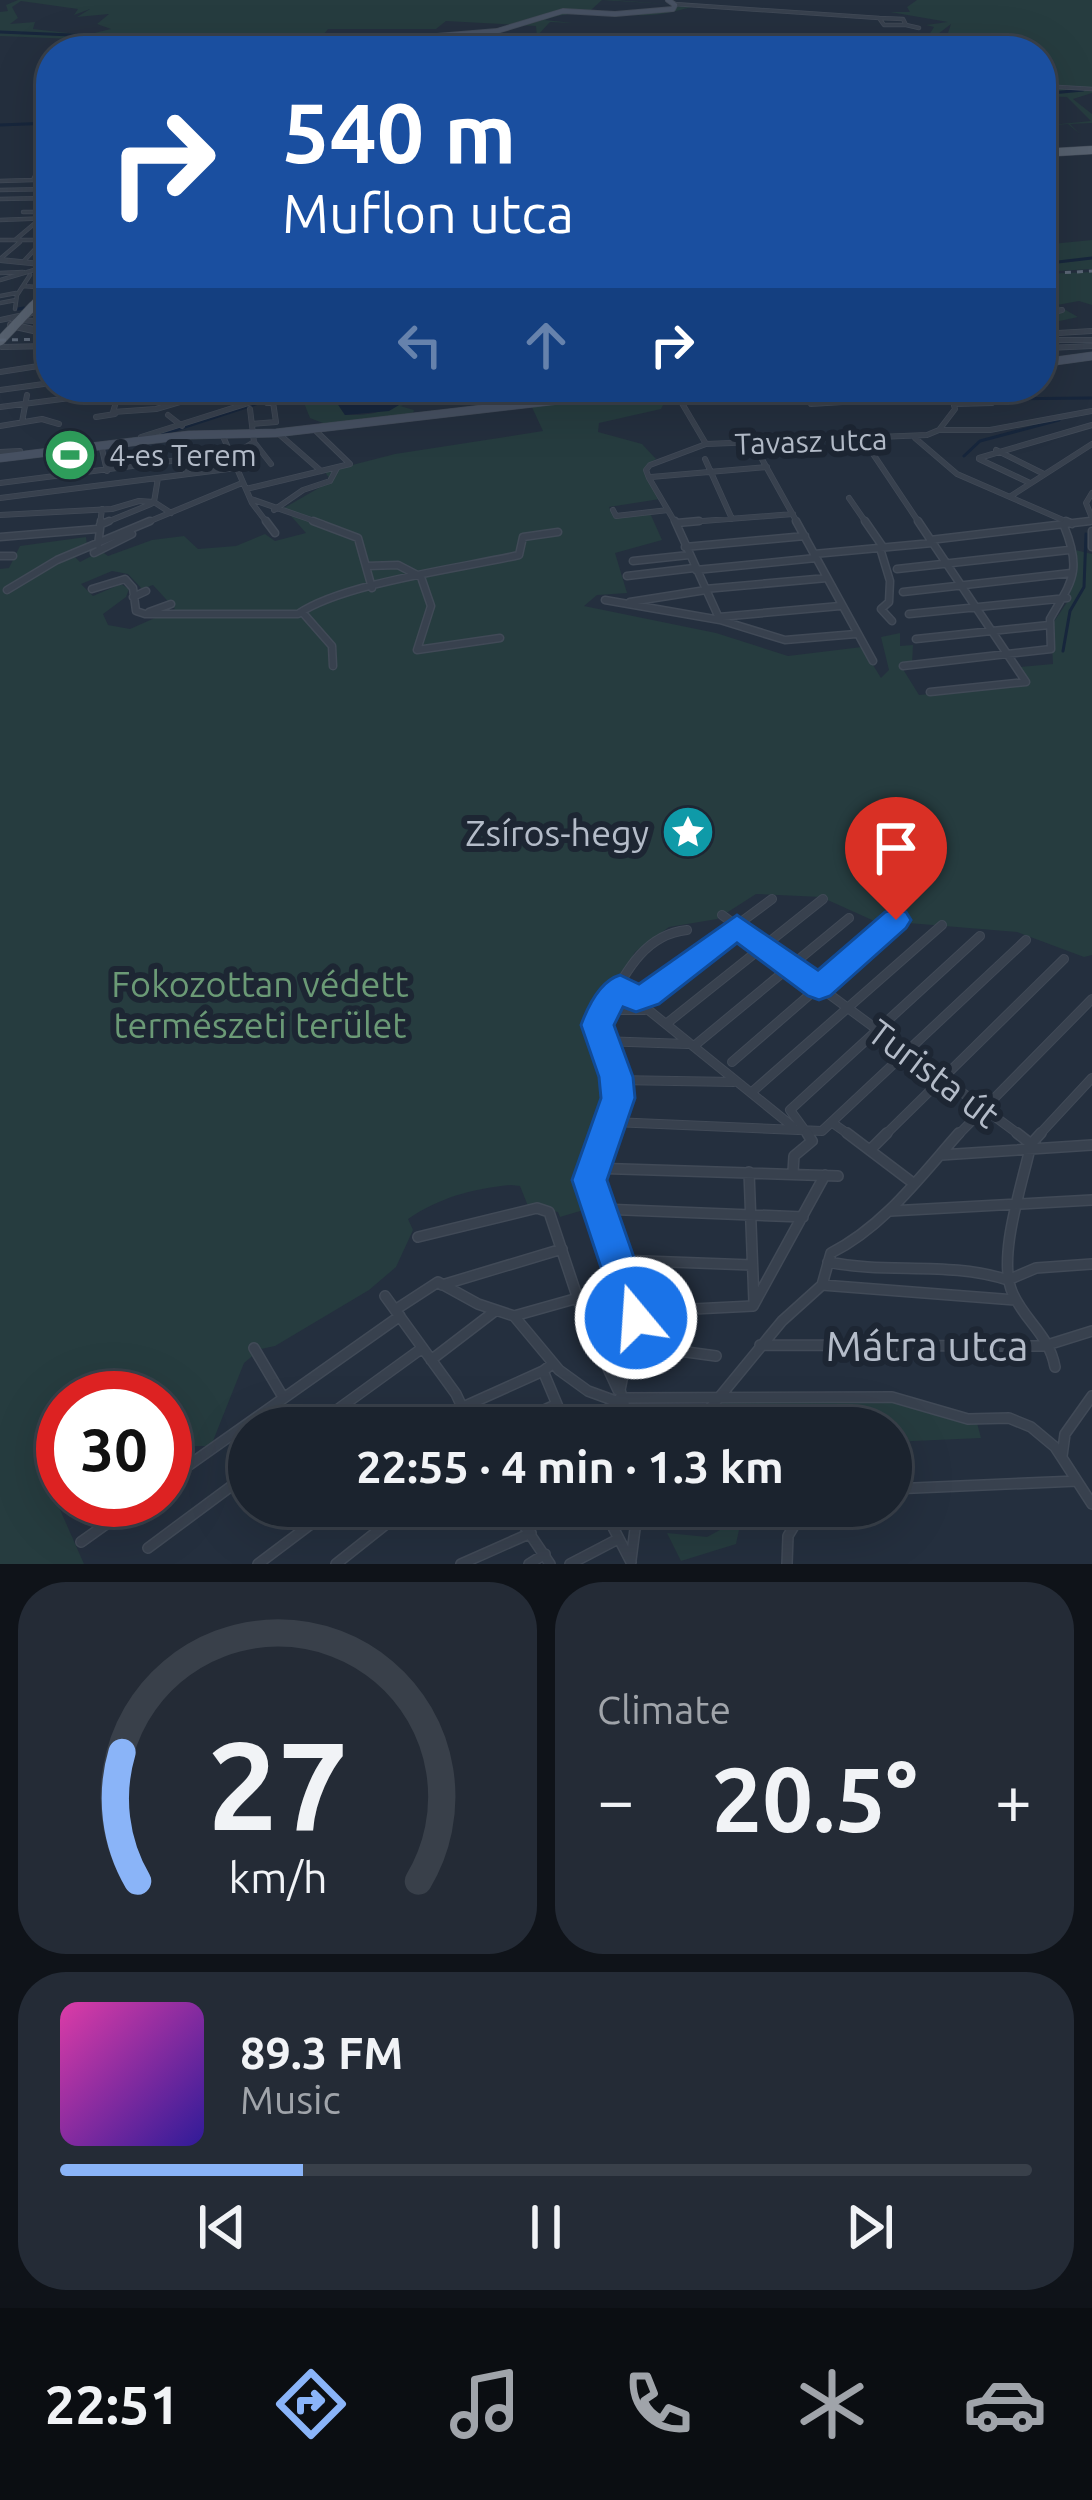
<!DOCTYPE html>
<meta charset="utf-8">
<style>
:root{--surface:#1b232e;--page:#242b36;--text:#f1f3f6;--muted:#a0a4aa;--line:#39404a;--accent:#8ab4f8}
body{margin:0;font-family:Ubuntu,sans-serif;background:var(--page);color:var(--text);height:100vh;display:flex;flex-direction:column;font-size:45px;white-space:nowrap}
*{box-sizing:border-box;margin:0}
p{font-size:39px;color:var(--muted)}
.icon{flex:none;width:66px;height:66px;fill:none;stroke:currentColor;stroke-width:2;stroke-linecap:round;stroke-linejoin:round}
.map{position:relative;height:1564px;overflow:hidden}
.side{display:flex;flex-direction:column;gap:18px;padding:18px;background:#0f1319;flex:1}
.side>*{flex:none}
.hud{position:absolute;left:36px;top:36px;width:1020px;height:366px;border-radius:48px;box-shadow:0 12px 48px #0002,0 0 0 3px var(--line);background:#1a4fa0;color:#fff;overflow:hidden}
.speed{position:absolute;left:36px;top:1371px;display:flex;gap:24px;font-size:60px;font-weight:700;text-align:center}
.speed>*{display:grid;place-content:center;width:156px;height:156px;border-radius:50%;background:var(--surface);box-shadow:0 12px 48px #0002,0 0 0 3px var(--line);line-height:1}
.speed .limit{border:18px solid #d22;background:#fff;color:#111}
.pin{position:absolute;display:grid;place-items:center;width:102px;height:102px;color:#fff;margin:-123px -51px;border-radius:50% 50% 50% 0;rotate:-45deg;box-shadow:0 0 12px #0007}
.pin .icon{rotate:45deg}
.me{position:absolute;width:132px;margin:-66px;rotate:342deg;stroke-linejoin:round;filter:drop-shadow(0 0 9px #0008)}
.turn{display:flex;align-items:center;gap:42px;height:252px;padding:0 48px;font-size:54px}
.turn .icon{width:156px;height:156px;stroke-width:2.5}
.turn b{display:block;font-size:84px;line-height:102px}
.lanes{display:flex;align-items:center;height:114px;padding:0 48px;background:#0003;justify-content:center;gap:60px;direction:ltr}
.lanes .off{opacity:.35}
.big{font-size:90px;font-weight:700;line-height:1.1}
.side .widget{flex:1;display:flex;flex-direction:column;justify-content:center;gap:18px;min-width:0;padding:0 42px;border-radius:48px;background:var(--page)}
.side .dial{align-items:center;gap:0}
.dial svg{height:312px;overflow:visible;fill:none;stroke:var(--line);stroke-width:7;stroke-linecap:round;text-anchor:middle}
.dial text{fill:var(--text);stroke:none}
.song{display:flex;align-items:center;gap:36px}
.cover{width:144px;height:144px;border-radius:18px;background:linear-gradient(135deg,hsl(320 70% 55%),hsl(250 70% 35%))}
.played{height:12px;border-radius:6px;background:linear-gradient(90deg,var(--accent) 25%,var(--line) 25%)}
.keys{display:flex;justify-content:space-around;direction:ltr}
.heat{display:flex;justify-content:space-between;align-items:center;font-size:66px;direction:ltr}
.side .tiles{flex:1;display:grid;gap:18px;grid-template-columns:1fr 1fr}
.widget:last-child{grid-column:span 2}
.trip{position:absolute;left:228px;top:1407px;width:684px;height:120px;border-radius:60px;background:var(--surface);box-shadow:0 12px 48px #0002,0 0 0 3px var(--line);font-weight:700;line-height:120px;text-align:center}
.dock{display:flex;height:192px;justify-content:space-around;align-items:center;background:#0b0e12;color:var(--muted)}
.dock .icon{width:84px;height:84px}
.dock .on{color:var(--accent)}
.dock b{font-size:54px;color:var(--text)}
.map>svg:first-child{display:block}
</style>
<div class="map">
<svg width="1092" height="1564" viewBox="0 0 1092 1564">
<rect width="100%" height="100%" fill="#242f3e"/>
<path fill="#263c3f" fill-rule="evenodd" d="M18 0H614L666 4 602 0 591 10C631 21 672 2 711 5 687 5 676 14 649 15 615 17 576 7 545 20L573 23 550 22 537 36 536 26 446 21 436 29H328L317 43 273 41 267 47 0 36V12L8 11 6 5ZM21 1 78 9 74 15 90 9 77 17 109 14 97 24 111 29 86 35 33 29 35 22 10 24 18 18 12 7Z
M917 0H1092V93L1073 99 1092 114V123L1070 124 1080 134 1068 124 1041 126 1091 121 1067 97 1041 96V51H958L945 42 951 24 938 34 939 41 955 51 926 40 934 27 926 25 948 22 890 12H910L907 7Z
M1092 240V269L1041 272V254L1047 252 1041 245Z
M1092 272V305L1079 301 1057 305 1078 317 1041 325V296L1051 298 1043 292 1041 274Z
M328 387 318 395 337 403 345 415C376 416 395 410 412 387H431L428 398 400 406 414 410 413 414 328 425 310 418 298 388Z
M670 388 681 404 664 403 661 409 599 423 598 432 642 444 656 459 646 465 660 499 609 507 614 517 650 513 662 540 615 553 627 593 597 595 584 606 716 633 788 656 862 647 881 678 889 670 881 637 900 633V646L913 645 912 664 901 666 919 695 1030 685 1020 667 1053 664 1051 626 1070 598 1071 549 1092 554V955L1084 957 1017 932 872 920 821 897 756 894 717 919 669 927 635 952 593 1024 614 1085V1114L589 1168 597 1206 560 1217 558 1212 528 1206 520 1186 511 1185C472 1189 441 1197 408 1219L413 1230 396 1267 369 1290 275 1346 261 1349 244 1363 211 1446H165V1398H63L65 1500 58 1505 84 1564H0V569L9 568 20 546 86 537 87 547 75 557 80 562 101 551 108 556 152 540 184 536 198 549 236 546 265 534 275 541 306 533 284 508 331 481 325 472 395 454 543 431 530 403ZM112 571 128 574 142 589 153 585 175 609 130 629 108 625 103 614 126 597 129 589 121 584 93 596 81 584Z
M887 1401C919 1404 945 1422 977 1423L981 1438 891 1442V1428H710L702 1424 719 1403Z
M729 1525 739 1530 736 1544 681 1561 667 1533 707 1537Z"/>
<path fill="#17263c" d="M328 387H412L408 393 416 395 389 411 345 415 337 403 317 395Z"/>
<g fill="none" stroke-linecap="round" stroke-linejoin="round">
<path stroke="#17263c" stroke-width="3" d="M0 32 383 48
M387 48 515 51
M1041 94 1083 90
M0 125 51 123
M1041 264 1092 258
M18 309 24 308
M45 311 51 309
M1005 399 1092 398
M160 435 308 387
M964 456 980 441 1059 420
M1063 651 1070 611 1084 587 1086 534"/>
<g stroke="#414a57" stroke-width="4.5">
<path id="pedestrian" d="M69 452 72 475"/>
</g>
<g stroke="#414a57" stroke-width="4.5">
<path id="minor-far4" d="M674 4 879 18
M879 18 903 19 906 25H884Z
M906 25 919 28
M1041 86 1092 89
M37 172 43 157
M33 180H51
M0 181 33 180 37 172 51 171
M0 190 51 189
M0 199 51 198
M23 212H51
M0 220 51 218
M0 240H51
M15 240 40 219
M0 259 20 242
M23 262 51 232
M0 273 23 272
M0 280 51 265
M23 286 49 288
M0 296 16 293
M0 303 16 300
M15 309 17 295 30 275
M43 309 51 306"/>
</g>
<g stroke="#414a57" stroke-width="6">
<path id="minor-far3" d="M29 314 51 306
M1041 315 1062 310
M0 320 19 316
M19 320 51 322
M1041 334 1092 331
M1041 340H1092
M2 347 51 346
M1059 361 1047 348 1092 346
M0 372 51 364
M168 387 116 402 113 412 156 409 231 387
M543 387 549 398
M673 388 706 444
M0 390 51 383
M795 391H804L811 404 954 395
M957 404 992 403
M0 407 155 387
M250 409 254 442
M168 415 182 426
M96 417 115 414
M22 422 27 395
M252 424 276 422 273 402 267 403
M0 426 42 419 59 424
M939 430H990L1092 411
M222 434 252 503 268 524
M280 435 321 471
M141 437 299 387
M915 438 957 474 1072 524
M863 439 920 524
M254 442 271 464
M753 443 798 524
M102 449 107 471
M996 450 1044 474
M0 452 20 451
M233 455 254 442
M979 458 1092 425
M705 459 732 519
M979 459 1030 483
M651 477 767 467
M649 478 646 470 650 465 706 444 927 435 939 430 955 409 949 387
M649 478 676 524
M0 483 179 460 188 474
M246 489 350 464 316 431
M1092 493 1086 503 1092 518
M1011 496 1092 444
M0 498 236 468
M849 498 867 524
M251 499 323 524
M154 502 158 478
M274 510 303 490 330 481 337 468
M613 510 616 516 668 510
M0 515 112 509 139 501 154 502 171 513
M677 523 793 514
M100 524 102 509
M102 524 151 504
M143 524 242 483
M1064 524 1092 521"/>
</g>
<g stroke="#414a57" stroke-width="9">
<path id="minor-far2" d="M266 521 275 533
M313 521 358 538 372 588
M675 521 719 618
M796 521 873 661
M865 521 883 547
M918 521 1026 682 930 692
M1066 521 1072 524
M677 523 699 521
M100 525 109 521
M1092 531V547
M0 537 97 529
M930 540 1090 521
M98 545 101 521
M685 547 805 536
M880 548 890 581 889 602 881 609 892 621
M94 553 132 534
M814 554 932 543
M0 556H13
M633 561 689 555
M367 566 398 565 421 577 431 606 417 650 500 638
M897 569 1069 550
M696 570 816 558
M627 576 694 568
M92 589 125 579 133 588 136 611 145 614H298C343 583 462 568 519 555L523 537 558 532
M705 589 827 578
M7 590 57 560 150 521
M903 592 1071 573
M133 597 146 591
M605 600 720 620 785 640 856 634
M630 602 706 590
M149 612 171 604
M303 613 332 646 333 666
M909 614 1067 598
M719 617 840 606
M916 639 1049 625
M903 666 1051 649 1050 619C1071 582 1083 572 1064 526"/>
</g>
<g stroke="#414a57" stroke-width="10">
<path id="minor-far1" d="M722 915 1021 1136
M620 987 792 1126
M636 1000 772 899
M605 1010H645
M666 1024 823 899
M601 1041 687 1044
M694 1046 849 918
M732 1062 896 920
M617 1080 734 1082
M752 1092 942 925
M613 1122 822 1131 1026 940
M834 1124 851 1136
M605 1136 618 1098 598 1023C621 984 638 935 687 930
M809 1136 790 1110 980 936
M884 1136 1064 959
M957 1136 1092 999
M1038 1136 1092 1078"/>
</g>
<g stroke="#414a57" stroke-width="12">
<path id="minor" d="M606 1133 590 1180 635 1315 620 1390 631 1428
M847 1133 913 1183
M1017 1133 1031 1144
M1041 1133 1031 1144C1023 1182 996 1259 1013 1294 1026 1322 1049 1335 1055 1367
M870 1150 887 1133
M941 1155 1092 1145
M590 1168 838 1176
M749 1172 754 1302
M793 1172 794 1156 812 1141 807 1133
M601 1209 803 1217
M890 1211 1092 1200
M418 1237 537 1208 549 1212 584 1317 618 1390
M617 1260 752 1265
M828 1262C888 1274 949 1261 1008 1280
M1008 1280 1036 1268 1092 1264
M442 1285 562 1249
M822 1285 1015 1300
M385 1296 456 1394 472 1428
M753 1306 825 1175
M395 1310 438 1282 478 1304 514 1316 559 1370 588 1391 621 1403
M634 1312 753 1306
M514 1316 578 1298
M628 1344 716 1356
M760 1345 1044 1346 1092 1331
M254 1348 283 1397
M431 1360 495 1311
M551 1365 543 1371 567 1428
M620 1398 892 1397 968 1419 1009 1418 1031 1427 1055 1447 1092 1504
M463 1407 543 1371
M312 1428 421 1349
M440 1428 464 1410
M505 1428 555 1405
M571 1428 617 1404
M694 1428 782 1321 822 1285 831 1253C884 1226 920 1177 959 1133
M1062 1456 1065 1434 1092 1396
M165 1482 400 1316
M891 1489 1077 1481
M93 1500 106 1524
M511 1506 550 1564
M602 1506 631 1562
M709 1506 738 1521
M81 1542 140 1500
M148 1548 249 1473
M631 1560 638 1506
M258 1564 335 1506
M336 1564 409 1506
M461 1564 531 1533
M529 1564 545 1554
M570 1564 618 1539
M787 1564 788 1536 806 1506"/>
</g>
<g stroke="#414a57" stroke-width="6">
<path id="tertiary-far1" d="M0 260 51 265"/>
</g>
<g stroke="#414a57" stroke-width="8">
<path id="tertiary" d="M11 325 51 334"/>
</g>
<g stroke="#414a57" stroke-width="6">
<path id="secondary-far1" d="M376 51 389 40 497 31 563 11 615 14 673 9 675 5 668 0"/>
</g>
<g stroke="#414a57" stroke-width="9">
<path id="secondary" d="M1041 363 1092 356
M0 458 189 435 276 433 663 388 843 387"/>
</g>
<g stroke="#414a57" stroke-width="9">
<path id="primary-far1" d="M1041 153 1092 150
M30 309 51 286"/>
</g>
<g stroke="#414a57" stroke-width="10">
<path id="primary" d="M0 341 33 306"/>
</g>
<use href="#pedestrian" stroke="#38414e" stroke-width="3"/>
<use href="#minor-far4" stroke="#38414e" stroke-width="3"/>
<use href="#minor-far3" stroke="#38414e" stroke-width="4.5"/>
<use href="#minor-far2" stroke="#38414e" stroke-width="6"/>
<use href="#minor-far1" stroke="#38414e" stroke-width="8"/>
<use href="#minor" stroke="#38414e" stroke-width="9"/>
<use href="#tertiary-far1" stroke="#38414e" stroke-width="4.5"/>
<use href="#tertiary" stroke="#38414e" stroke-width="6"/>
<use href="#secondary-far1" stroke="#465061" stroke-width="4.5"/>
<use href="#secondary" stroke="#465061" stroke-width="8"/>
<use href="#primary-far1" stroke="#56606e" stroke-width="8"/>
<use href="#primary" stroke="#56606e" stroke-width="9"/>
<path stroke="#5a6575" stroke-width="3" stroke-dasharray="6 6" stroke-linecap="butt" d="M1041 274 1092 271
M0 340 51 339"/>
</g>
<path fill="#1a73e8" stroke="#114b97" stroke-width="3" d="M896 909 906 912 911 920 906 928 830 996 819 1000 808 996 737 943 659 1004 636 1012 623 1007 614 1025 633 1077 635 1098 607 1180 655 1318 650 1331 636 1336 622 1331 572 1180 601 1098 599 1077 581 1025C588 1006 600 981 620 975L639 984 737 915 818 970 885 912Z"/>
<defs>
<g id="stadium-disc" transform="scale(2.7)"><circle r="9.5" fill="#2e9e5b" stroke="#1d2633"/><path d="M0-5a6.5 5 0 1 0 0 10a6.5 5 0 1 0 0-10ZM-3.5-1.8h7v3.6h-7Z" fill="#fff"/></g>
<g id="sight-disc" transform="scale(2.7)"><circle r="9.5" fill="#0f9aa8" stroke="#1d2633"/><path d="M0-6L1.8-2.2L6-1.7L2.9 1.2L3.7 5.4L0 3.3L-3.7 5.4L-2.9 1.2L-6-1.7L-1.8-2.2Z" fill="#fff"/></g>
</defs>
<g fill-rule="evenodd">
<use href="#stadium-disc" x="70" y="455"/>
<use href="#sight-disc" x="688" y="832"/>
</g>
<g text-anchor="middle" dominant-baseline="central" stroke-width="12" stroke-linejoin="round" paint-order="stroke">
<g font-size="30" fill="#b4bcc9" stroke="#1d2633">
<text transform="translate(811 441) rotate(-2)">Tavasz utca</text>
</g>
<g font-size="30" fill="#b4bcc9" stroke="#1d2633" text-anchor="start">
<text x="109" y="455">4-es Terem</text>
</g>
<g font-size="36" fill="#b4bcc9" stroke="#1d2633" text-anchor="end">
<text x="649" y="832">Zsíros-hegy</text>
</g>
<g font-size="36" fill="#6b9a76" stroke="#1d2633">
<text x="260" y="983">Fokozottan védett<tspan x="260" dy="41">természeti terület</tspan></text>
</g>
<g font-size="36" fill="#b4bcc9" stroke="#1d2633">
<text transform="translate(934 1073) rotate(37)">Turista út</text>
</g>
<g font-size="42" fill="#b4bcc9" stroke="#1d2633">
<text x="927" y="1345">Mátra utca</text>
</g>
</g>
</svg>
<div class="speed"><div class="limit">30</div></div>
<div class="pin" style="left:896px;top:920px;background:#d93025"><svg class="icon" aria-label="arrive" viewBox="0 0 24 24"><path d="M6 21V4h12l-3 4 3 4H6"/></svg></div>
<svg class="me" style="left:636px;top:1318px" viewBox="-20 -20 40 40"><circle r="17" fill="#1a73e8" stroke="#fff" stroke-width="3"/><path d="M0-11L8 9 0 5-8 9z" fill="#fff"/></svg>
<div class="trip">22:55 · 4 min · 1.3 km</div>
<div class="hud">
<div class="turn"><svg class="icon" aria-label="right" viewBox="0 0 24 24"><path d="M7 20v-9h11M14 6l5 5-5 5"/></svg><div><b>540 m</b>Muflon utca</div></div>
<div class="lanes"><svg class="icon off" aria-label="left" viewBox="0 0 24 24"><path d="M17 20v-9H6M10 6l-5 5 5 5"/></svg><svg class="icon off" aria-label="ahead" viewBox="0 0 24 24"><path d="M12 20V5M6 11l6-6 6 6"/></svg><svg class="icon" aria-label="right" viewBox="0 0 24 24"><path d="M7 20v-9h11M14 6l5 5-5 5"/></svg></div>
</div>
</div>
<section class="side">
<div class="tiles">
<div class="widget dial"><svg viewBox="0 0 100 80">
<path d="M14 69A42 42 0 1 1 86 69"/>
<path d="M14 69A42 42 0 0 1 10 36" stroke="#8ab4f8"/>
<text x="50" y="56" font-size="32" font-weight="700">27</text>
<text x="50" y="72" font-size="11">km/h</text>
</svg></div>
<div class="widget"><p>Climate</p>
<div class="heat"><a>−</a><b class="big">20.5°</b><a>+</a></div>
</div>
<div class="widget">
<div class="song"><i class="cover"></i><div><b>89.3 FM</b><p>Music</p></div></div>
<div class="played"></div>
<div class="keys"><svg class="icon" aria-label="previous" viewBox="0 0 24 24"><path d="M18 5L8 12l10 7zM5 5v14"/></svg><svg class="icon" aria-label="pause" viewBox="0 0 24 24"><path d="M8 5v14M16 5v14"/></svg><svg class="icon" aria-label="next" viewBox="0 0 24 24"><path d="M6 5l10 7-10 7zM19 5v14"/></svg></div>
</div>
</div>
</section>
<nav class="dock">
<b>22:51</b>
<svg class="icon on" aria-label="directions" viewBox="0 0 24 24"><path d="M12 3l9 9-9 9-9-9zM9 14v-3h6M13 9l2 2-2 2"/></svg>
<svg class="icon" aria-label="music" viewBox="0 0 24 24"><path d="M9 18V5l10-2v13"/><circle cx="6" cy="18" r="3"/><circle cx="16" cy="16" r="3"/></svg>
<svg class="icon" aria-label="phone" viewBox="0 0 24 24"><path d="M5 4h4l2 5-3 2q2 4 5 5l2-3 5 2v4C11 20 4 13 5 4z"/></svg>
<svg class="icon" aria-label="climate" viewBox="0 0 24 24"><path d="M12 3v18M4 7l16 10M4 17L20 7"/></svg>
<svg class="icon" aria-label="car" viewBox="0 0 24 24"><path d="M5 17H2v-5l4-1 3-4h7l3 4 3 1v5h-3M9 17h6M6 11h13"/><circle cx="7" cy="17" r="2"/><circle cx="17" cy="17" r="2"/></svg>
</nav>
